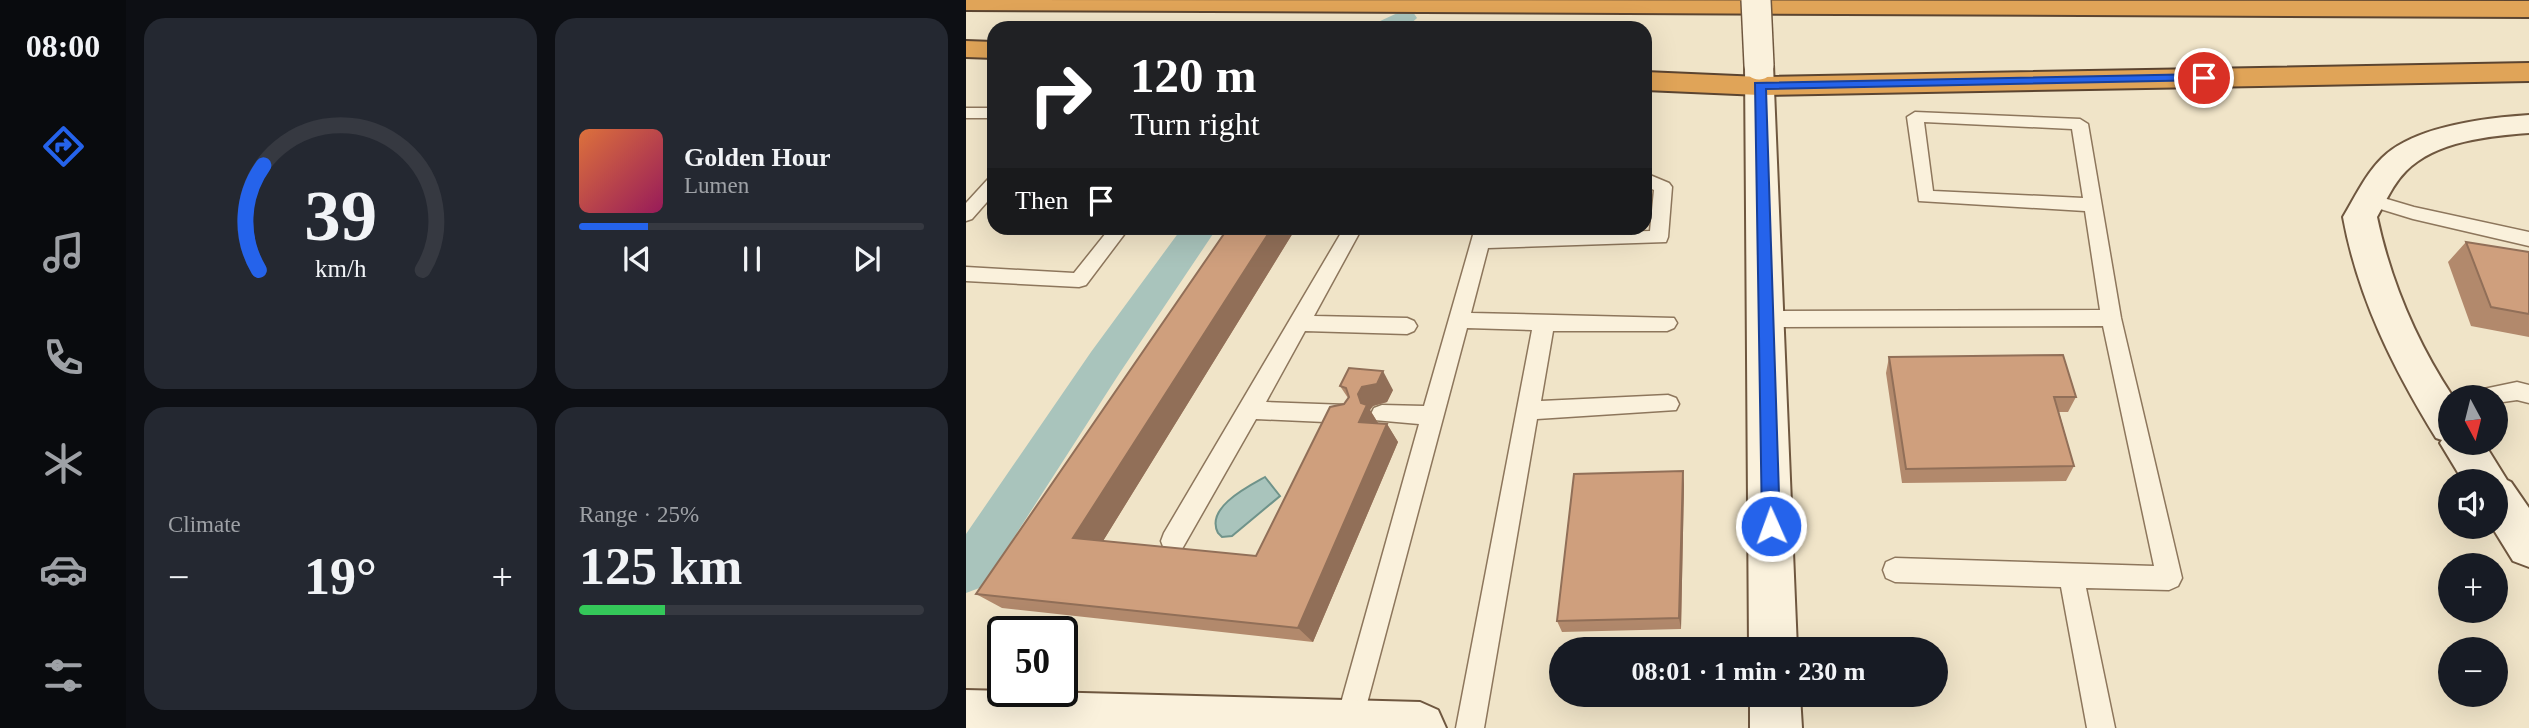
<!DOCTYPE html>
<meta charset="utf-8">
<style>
:root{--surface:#171b24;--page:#242831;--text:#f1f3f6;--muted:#9ea1a6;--line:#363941;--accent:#2563eb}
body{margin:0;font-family:"Times New Roman",serif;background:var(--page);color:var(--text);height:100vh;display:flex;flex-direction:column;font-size:26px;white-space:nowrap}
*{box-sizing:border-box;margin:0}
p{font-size:23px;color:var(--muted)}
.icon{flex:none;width:38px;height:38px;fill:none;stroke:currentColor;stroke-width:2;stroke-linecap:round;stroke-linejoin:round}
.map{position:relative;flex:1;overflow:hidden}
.details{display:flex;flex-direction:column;gap:18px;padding:18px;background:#0d0f14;width:840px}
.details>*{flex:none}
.top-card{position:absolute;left:21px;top:21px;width:665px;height:214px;border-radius:21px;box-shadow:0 7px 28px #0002;background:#202124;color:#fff;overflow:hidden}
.needle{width:46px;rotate:173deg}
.controls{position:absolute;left:1472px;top:385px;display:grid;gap:14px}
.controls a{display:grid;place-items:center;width:70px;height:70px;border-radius:50%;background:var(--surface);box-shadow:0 7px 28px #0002;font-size:35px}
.speed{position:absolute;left:21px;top:616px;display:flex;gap:14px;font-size:35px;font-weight:700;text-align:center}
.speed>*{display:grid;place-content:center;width:91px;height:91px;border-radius:50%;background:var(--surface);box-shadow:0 7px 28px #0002;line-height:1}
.speed .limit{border:4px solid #111;border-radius:10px;background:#fff;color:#111}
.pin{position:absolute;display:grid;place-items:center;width:60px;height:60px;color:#fff;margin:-30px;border:4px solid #fff;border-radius:50%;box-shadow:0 2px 7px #0007}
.me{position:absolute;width:77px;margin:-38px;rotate:358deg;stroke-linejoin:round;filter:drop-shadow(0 0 5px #0008)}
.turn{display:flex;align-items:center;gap:24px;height:147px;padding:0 28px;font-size:32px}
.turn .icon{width:91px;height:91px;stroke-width:2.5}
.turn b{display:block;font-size:49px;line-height:60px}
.then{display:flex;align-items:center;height:66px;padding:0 28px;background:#0003;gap:14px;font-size:26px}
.big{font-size:52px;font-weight:800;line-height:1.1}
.details .card{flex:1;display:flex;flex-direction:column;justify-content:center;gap:10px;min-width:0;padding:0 24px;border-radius:21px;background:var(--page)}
.details .dial{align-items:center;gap:0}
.dial svg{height:182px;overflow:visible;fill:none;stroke:var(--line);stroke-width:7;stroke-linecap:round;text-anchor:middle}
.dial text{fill:var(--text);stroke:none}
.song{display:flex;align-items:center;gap:21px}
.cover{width:84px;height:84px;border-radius:10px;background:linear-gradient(135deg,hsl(20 70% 55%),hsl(330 70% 35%))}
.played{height:7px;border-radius:4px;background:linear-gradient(90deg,var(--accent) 20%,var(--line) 20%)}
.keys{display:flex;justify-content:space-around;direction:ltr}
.heat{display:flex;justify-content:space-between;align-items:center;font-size:38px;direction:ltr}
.charge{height:10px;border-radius:5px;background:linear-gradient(90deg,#34c759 25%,var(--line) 0)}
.details .tiles{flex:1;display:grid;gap:18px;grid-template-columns:repeat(2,1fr)}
.trip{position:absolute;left:583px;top:637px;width:399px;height:70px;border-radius:35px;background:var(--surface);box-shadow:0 7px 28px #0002;font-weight:800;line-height:70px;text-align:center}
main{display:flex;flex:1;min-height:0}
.tab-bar{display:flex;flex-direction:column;width:126px;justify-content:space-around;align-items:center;background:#090b0e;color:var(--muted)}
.tab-bar .icon{width:49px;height:49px}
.tab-bar .on{color:var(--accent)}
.tab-bar b{font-size:32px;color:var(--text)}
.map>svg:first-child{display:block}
</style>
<main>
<nav class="tab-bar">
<b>08:00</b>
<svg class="icon on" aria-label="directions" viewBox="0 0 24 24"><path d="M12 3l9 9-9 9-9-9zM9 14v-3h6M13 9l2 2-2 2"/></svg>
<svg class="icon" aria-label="music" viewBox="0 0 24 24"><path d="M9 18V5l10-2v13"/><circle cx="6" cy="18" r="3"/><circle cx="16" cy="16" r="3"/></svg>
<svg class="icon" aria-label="phone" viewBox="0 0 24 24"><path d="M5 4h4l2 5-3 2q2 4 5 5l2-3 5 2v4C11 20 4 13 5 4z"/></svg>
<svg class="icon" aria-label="climate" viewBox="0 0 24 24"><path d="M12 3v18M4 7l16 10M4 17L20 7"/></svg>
<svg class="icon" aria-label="car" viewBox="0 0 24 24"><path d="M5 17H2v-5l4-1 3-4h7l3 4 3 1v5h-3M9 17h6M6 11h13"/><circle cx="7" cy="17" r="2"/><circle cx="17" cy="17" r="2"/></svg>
<svg class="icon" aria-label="filters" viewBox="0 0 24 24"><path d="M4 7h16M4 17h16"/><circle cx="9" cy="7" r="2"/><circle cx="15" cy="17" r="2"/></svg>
</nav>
<section class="details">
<div class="tiles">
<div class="card dial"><svg viewBox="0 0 100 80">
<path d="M14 69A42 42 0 1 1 86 69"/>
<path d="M14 69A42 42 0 0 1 16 23" stroke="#2563eb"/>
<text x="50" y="56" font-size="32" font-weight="700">39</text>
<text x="50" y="72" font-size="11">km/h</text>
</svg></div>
<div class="card">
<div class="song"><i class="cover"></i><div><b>Golden Hour</b><p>Lumen</p></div></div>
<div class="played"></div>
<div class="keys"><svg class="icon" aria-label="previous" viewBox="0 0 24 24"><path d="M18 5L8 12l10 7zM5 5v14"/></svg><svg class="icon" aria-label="pause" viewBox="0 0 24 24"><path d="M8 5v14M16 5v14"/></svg><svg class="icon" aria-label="next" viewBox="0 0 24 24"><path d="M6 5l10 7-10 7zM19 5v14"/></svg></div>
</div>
<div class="card"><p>Climate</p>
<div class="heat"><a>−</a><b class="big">19°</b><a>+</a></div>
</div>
<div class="card"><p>Range · 25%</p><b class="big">125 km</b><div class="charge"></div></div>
</div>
</section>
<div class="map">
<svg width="1563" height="728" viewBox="0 0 1563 728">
<rect width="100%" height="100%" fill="#f0e4c8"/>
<path fill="#a9c4bc" stroke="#6f938a" stroke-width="2" d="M299 477 314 496 266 536 256 537 252 533C239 508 281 487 299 477Z"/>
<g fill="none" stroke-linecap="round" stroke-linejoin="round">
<path fill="#a9c4bc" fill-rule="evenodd" d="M438 10 447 12 451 18 440 28H408L412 22Z
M216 228H251L153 374 16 587 0 593V534L125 352Z"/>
<g stroke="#8d765c" stroke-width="3">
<path id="lane" d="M0 108H28V118H0Z
M949 112 1114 119 1122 124 1155 318 1216 578 1212 586 1203 590 1120 588 1149 728H1121L1095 587 929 582 920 578 917 570 920 562 929 558 1188 566 1137 326 799 327 792 324 789 319 792 314 799 311 1134 310 1119 211 953 201 941 117ZM958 122 1106 129 1117 198 967 191Z
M679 173 703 183 706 187 702 237 700 242 522 248 505 313 708 318 711 323 708 328 701 331H587L575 401 702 395 710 398 713 404 710 410 571 419 518 728H490L566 330 501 328 395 726 368 728 453 424 408 420 405 414 408 408 416 405 458 406 509 228H527L525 235 684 231 688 190 679 186Z
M28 177V194L6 219 0 221V203L22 179Z
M1404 194 1448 207 1563 232V246L1447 219 1398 204 1395 200 1398 196Z
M144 228H163L120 285 113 287 0 281V267L108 273Z
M378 228H396L348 316 441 318 448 321 451 326 448 331 441 334 339 331 300 402 381 405 389 408 392 414 389 420 381 423 290 419 216 549 207 552 198 549 195 541 198 533Z
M1551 382 1563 385V403L1551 400 1530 403V397H1505L1508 391Z"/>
</g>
<g stroke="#6f573f" stroke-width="4">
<path id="secondary" d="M793 57 803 59 807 65 831 649H783L779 65 783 59Z
M1563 115V133C1523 136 1470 141 1440 171 1427 184 1420 201 1411 217 1425 282 1450 341 1487 397H1484V443H1518L1541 480 1545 482 1563 508V567L1547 561 1526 527H1530V481H1497L1474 443 1476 440 1470 438C1427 368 1392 298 1377 217 1389 197 1399 175 1416 158 1448 126 1519 118 1563 115Z
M0 690 454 702 472 710 480 728H0Z
M784 695H834L836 728H784Z"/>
</g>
<g stroke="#5b4430" stroke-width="4">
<path id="highway" d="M0 0 1563 1V17L0 10Z
M0 41 28 42V58L0 57Z
M1563 63V81L794 95 679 90V72L794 77Z"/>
</g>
<use href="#lane" fill="#faf1dc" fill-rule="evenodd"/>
<use href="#secondary" fill="#faf1dc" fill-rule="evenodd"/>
<use href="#highway" fill="#e0a458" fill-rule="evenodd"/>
<g stroke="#6f573f" stroke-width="32" stroke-linecap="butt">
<path id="secondary-bridge" d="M790 0 793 65"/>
</g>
<use href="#secondary-bridge" stroke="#faf1dc" stroke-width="29"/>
</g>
<path fill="#b2896c" d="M330 228 137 541 290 556 382 398 374 386 427 390 421 402 407 406 404 410 412 423 421 424 432 442 347 642 36 608 10 594Z
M1500 242 1563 252V337L1505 326 1482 262Z
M923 357 1110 397 1102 412H1093L1108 466 1100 481 936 483 920 373Z
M717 471 718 485 715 629 596 632 591 621Z"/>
<path fill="#916f58" d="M306 228H330L129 554 107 538Z
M417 371 427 390 421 402 407 406 404 410 412 423 393 422 395 403 392 394 396 387Z
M421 424 432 442 347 642 332 628Z
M717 471 718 485 715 629 713 618Z"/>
<path fill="#cf9f7d" stroke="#916f58" stroke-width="2" d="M262 228H306L107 538 290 556 364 407 378 404 383 397 380 388 374 386 383 368 417 371 411 384 396 387 392 394 395 403 401 405 393 422 421 424 332 628 10 594Z
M1500 242 1563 252V314L1525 307Z
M1097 355 1110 397H1088L1108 466 940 469 923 357Z
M717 471 713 618 591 621 608 474Z"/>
<path fill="#2563eb" stroke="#184099" stroke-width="2" d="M1238 74 1242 75V80L800 89 814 526 811 531 805 534 798 531 796 526 789 83Z"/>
</svg>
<div class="controls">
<a><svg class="needle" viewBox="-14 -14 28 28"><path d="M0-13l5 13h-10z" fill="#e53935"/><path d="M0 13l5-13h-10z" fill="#9ea1a6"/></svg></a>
<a><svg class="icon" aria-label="sound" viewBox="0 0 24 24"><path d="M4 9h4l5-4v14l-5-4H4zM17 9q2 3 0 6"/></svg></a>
<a>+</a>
<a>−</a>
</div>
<div class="speed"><div class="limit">50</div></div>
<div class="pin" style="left:1238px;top:78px;background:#d93025"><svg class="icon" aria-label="arrive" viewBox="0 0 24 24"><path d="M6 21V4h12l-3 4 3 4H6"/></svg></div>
<svg class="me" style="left:805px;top:526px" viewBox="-20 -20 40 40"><circle r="17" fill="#2563eb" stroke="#fff" stroke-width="3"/><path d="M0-11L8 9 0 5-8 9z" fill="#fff"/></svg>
<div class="trip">08:01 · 1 min · 230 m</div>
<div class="top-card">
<div class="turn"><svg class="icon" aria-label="right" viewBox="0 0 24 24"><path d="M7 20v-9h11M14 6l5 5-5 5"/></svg><div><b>120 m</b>Turn right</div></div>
<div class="then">Then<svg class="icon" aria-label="arrive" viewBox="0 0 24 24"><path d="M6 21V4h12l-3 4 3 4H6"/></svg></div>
</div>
</div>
</main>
